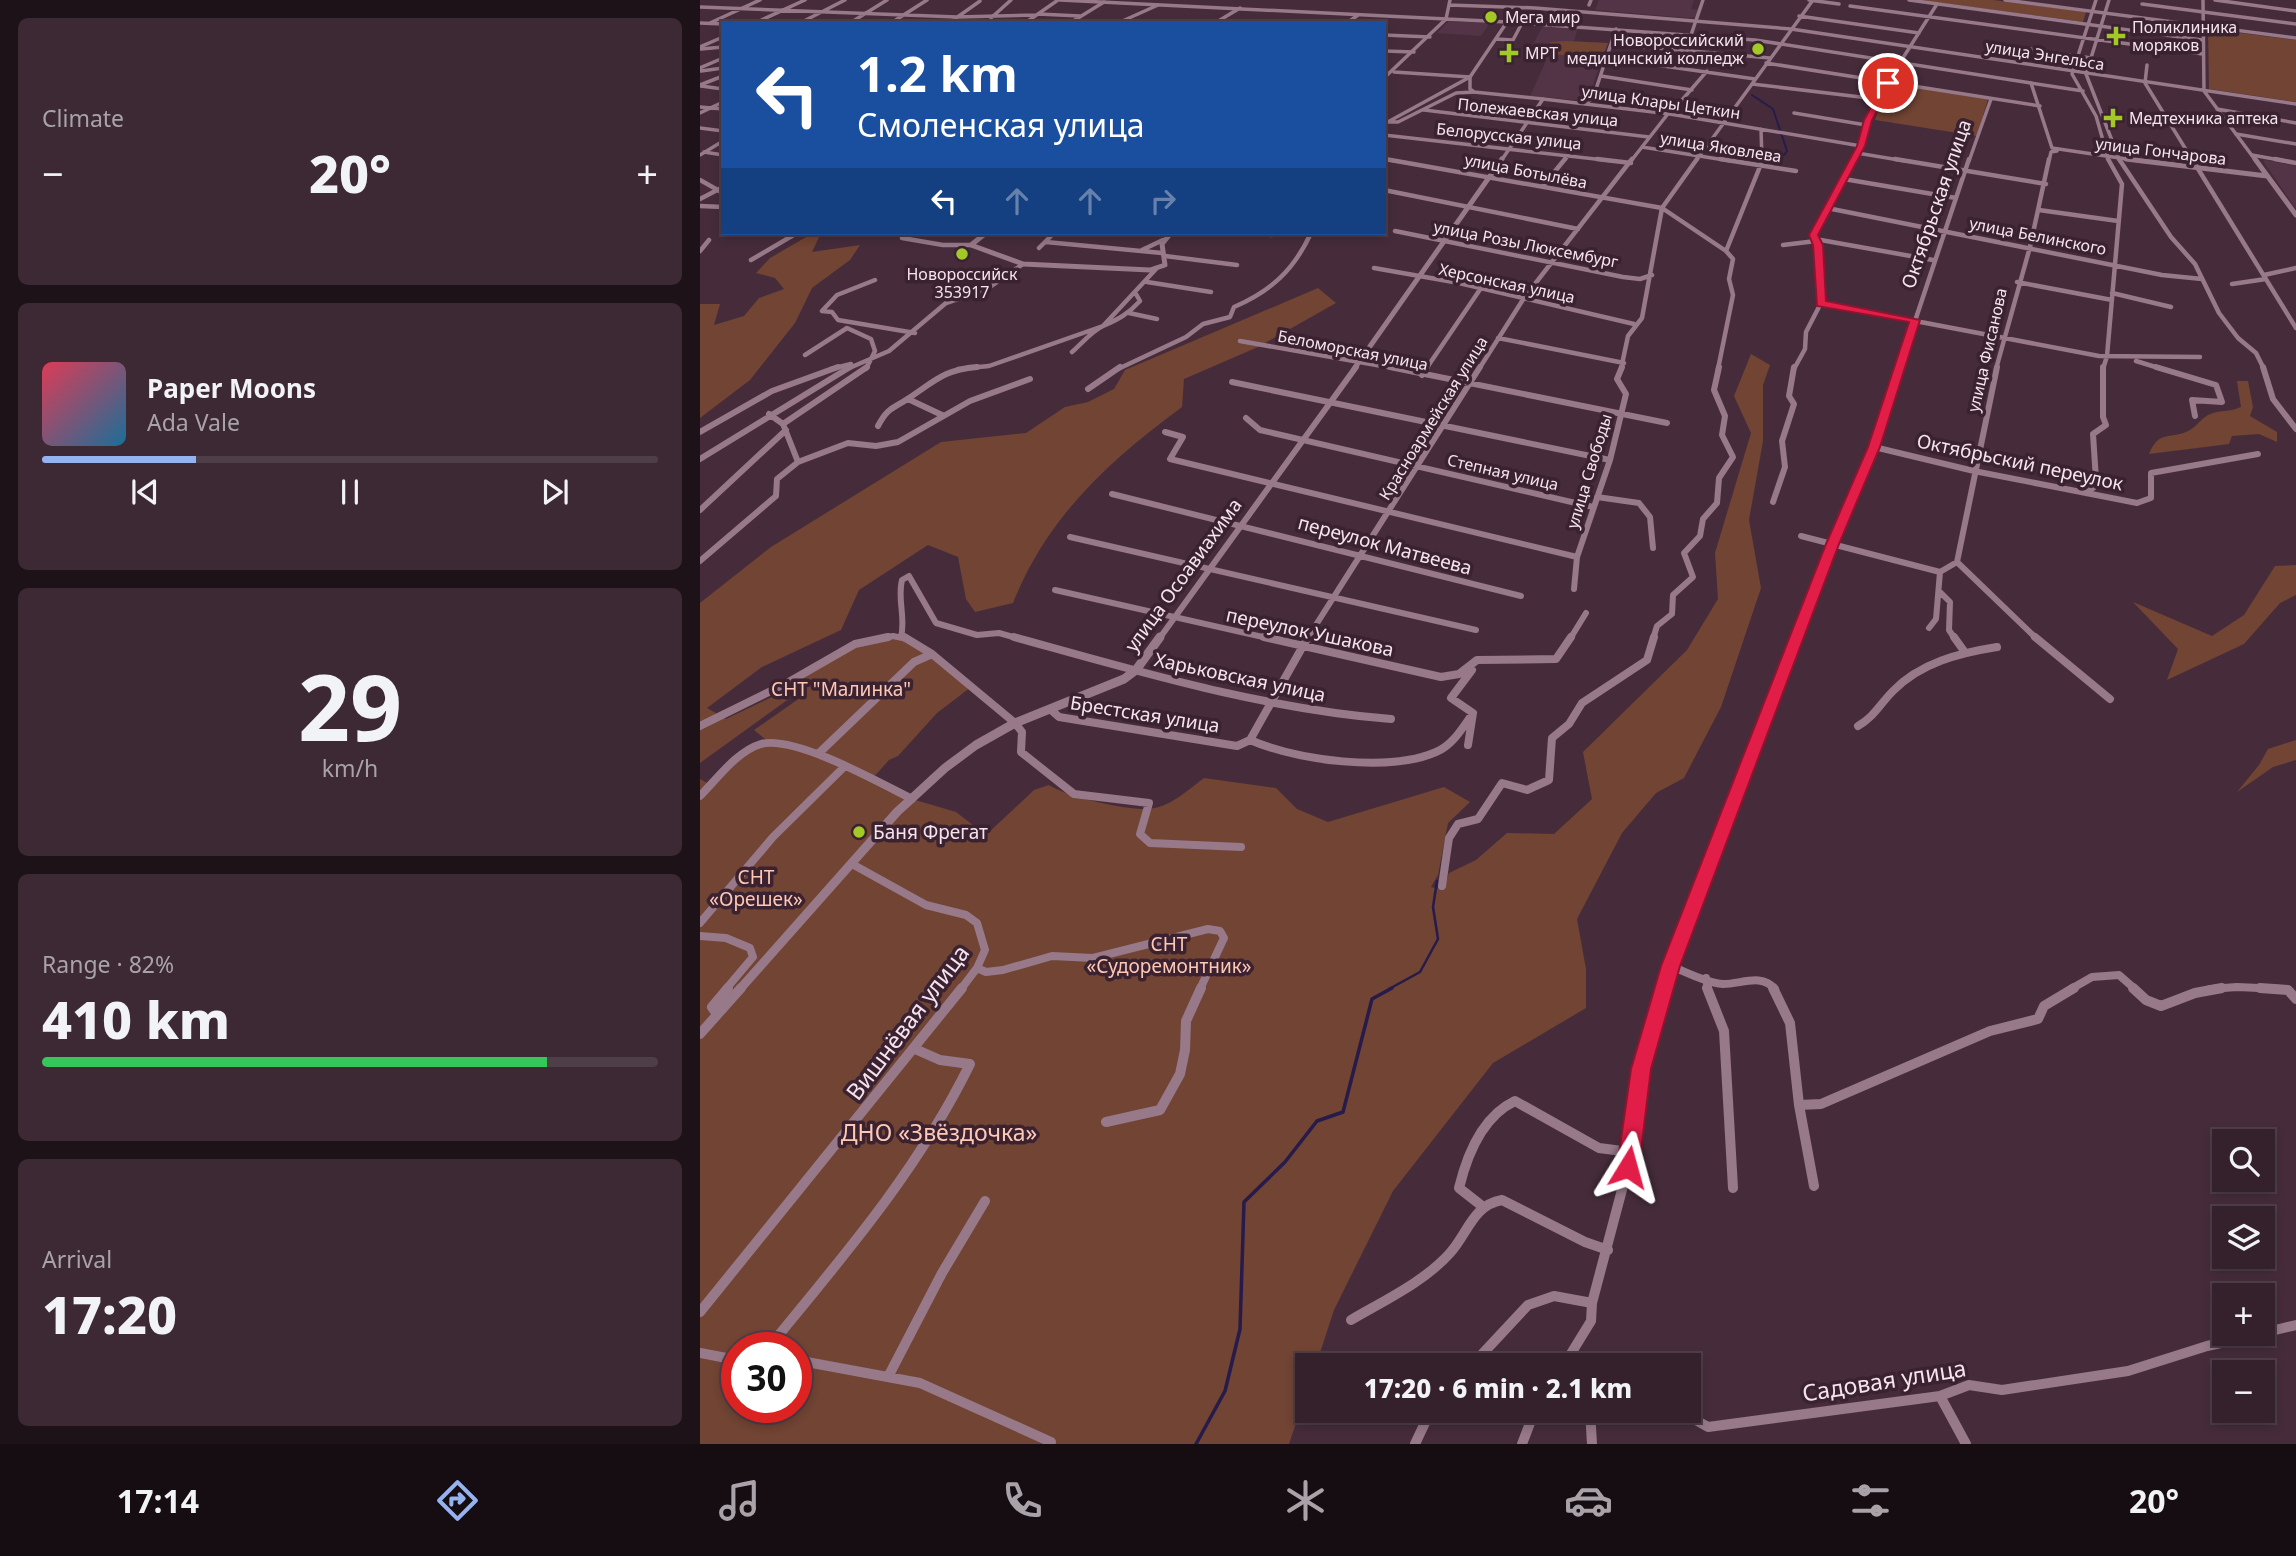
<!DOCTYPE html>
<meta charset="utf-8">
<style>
:root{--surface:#34212c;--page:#3c2934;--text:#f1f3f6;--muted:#a9a3a9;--line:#4e3e48;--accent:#95b2f1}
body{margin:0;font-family:"Noto Sans",sans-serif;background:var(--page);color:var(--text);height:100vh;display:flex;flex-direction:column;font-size:26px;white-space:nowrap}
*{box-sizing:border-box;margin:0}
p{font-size:23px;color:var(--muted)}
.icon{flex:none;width:38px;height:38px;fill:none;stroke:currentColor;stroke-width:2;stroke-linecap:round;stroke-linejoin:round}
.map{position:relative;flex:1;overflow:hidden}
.side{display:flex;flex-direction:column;gap:18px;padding:18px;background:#1d1218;width:700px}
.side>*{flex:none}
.banner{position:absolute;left:21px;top:21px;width:665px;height:214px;border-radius:0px;box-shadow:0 4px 10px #0003,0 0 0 2px var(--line);background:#1a4fa0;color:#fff;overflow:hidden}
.buttons{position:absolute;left:1512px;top:1129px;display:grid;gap:14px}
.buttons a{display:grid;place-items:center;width:63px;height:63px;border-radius:0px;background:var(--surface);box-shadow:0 4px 10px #0003,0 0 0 2px var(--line);font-size:35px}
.speed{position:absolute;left:21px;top:1332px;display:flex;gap:14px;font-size:35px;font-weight:700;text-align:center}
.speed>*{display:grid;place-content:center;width:91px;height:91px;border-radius:50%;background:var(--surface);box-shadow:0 4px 10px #0003,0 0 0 2px var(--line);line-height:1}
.speed .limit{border:10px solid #d22;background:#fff;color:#111}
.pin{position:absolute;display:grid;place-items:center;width:60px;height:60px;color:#fff;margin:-30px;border:4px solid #fff;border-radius:50%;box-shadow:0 2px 7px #0007}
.me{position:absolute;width:77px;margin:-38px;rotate:8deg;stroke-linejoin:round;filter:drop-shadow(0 0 5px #0008)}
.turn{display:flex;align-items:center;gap:24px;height:147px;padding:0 21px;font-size:32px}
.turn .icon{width:91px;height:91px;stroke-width:2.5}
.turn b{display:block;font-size:49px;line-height:60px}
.lanes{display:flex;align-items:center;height:66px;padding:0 21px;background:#0003;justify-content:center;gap:35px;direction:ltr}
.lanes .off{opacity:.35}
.big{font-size:52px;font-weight:800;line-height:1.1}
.side .card{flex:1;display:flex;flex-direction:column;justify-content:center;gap:10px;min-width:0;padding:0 24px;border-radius:10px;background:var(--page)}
.side .dial{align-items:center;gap:0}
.dial b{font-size:91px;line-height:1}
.song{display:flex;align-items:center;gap:21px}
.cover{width:84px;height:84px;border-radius:10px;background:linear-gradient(135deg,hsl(350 70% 55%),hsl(200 70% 35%))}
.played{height:7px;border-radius:4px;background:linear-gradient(90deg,var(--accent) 25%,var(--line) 25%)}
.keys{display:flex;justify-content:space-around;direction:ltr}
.heat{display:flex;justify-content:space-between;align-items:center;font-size:38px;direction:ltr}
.charge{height:10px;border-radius:5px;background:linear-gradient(90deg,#34c759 82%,var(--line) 0)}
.trip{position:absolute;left:595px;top:1353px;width:406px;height:70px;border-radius:0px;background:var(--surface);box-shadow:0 4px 10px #0003,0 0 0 2px var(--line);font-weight:800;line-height:70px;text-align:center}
.tab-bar{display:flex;height:112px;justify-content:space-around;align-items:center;background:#150d12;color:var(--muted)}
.tab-bar .icon{width:49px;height:49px}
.tab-bar .on{color:var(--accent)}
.tab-bar b{font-size:32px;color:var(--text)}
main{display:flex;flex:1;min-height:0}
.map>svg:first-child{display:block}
</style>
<main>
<section class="side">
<div class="card"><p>Climate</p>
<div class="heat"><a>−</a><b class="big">20°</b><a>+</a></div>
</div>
<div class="card">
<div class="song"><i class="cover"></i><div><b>Paper Moons</b><p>Ada Vale</p></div></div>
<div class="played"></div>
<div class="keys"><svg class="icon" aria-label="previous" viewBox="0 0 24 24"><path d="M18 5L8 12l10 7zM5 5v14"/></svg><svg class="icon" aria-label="pause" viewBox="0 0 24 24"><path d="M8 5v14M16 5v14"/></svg><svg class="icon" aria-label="next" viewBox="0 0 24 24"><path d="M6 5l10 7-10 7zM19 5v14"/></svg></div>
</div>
<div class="card dial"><b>29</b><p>km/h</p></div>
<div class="card"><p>Range · 82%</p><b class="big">410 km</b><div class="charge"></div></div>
<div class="card"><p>Arrival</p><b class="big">17:20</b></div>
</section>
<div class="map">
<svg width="1596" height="1444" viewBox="0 0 1596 1444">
<rect width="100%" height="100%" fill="#462c3b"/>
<path fill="#533346" d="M899 0H994L991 9 1000 10 997 17 988 18 895 10Z
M749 21 790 23 781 36 737 33Z
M843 26 878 28 874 41 908 43 887 101 830 96 845 63 827 55Z
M1566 160 1596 166V209L1563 161Z"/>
<path fill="#714434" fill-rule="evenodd" d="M1220 0H1293L1386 12 1383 22Z
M1508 29 1596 40V102L1509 89Z
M865 41 908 43 902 58 849 54 850 42Z
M1192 84 1288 99 1277 136 1175 120 1182 99Z
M113 233H121L112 252 160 245 150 260 112 288 95 323 50 380 0 418V304H20L14 325 44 316 59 298 84 289 75 278 56 273 70 258Z
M618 288 636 303 558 347 484 379 482 407C409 461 347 517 313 603L275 612 266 599 258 557 228 545 159 590 141 630 62 667 7 708 26 719 93 687 87 683 155 644 204 637 271 687 237 713 198 756 189 760 172 779 212 799 256 812 286 835 334 790 349 785C367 797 425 810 448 809 469 808 488 790 504 778L576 788 597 809 628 822 744 787 770 802 748 823 738 875 731 887 743 890 749 873 776 860 807 833 854 834 892 799 883 752 987 650 1018 599 1015 553 1051 433 1034 396 1051 354 1070 365 1063 385V441L1049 520 1061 588 1021 707 984 778 956 793 922 833 877 919 886 969V1008L793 1063 693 1191 634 1310 616 1365H607V1390L589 1444H0V779L11 785 65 739 54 730 107 693 101 690 0 763V603L71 547 241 442 326 433 365 407 388 402 414 389 425 370ZM37 1348H96V1407H37Z
M1537 381H1548L1553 407 1550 416 1577 432V442L1559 434 1532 436 1529 444 1449 454C1459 429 1472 440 1490 430 1497 426 1501 419 1508 415 1517 410 1531 412 1541 407Z
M1596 565V595L1580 603 1544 644 1467 680 1478 649 1433 602 1512 636 1544 615 1575 566Z
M1596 740V760L1573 767 1537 792 1559 765 1568 749Z"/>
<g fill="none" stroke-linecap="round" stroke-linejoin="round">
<path stroke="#261b4b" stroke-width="2" d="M1052 95 1073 109 1087 151 1084 155"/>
<path stroke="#261b4b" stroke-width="2.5" d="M689 989 720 972 738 939 733 907 737 881"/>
<path stroke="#261b4b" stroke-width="3.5" d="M496 1444 525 1391 540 1329 544 1202 585 1162 617 1121 643 1112 672 999 692 988"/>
<path stroke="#977989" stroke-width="3.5" d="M1109 0 1139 4
M1396 0 1372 74 1396 116 1409 161
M1409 0 1386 74 1420 161
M1515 0 1596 11
M1442 4 1596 24
M889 5 891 0
M1150 6 1503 54
M0 7 257 17 336 15
M338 14 380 16
M1099 16 1219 33
M291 18 311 0
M0 23 23 24
M10 23 60 0
M55 23 105 0
M100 23 145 0
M150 23 187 0
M191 23 227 0
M249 23 280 1
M325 23 358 0
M370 23 404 2
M418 23 458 5
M460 23H495
M647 23 658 15
M684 35 730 37
M991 35 1003 0
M796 39 813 40 822 23
M912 44 1070 58
M1297 44 1391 58
M0 47 23 37
M1 49 23 47
M684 51 714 52
M907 58 1055 79
M1066 63 1340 106
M1447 65 1445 83 1493 161
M0 68 23 58
M1 71 23 68
M901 76 992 90
M1331 83 1383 91
M1052 84 1177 99
M0 85 23 76
M1 86 23 89
M843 99 970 114 1161 146
M888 102 893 98 916 29
M0 107 23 109
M724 110 949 137
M0 113 23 102
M1094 113 1166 125
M970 114 1007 71
M688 122H698L756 93 774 92
M684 124 770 77 807 22
M0 128 23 131
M1061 129 1062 161
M1536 134 1596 144
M684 135 913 161
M942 147 1031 161
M4 152 23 155
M1157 153 1205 161
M0 155 23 141
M1552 155 1585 161
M684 159 695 161
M864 161 869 155
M931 161 967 115
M996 161 1113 0
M1153 161 1177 99 1237 4
M1269 161 1291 99
M1349 161 1351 152 1357 151"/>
<path stroke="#977989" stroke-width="4.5" d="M685 159 962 208 1026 251
M897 159 931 163
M1020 159 1096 171
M1195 159 1346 184
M1419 159 1471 237 1495 264 1519 313 1538 338 1556 353 1564 369
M1492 159 1596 328
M1575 159 1596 163
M1144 179 1256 198
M0 180 23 193
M843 186 865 159
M684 190 878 229
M0 199 23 187
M0 206 23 207
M1127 208 1462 275 1502 279
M1339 210 1418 221
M695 231 923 277 940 279 952 275
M545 233 572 235
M202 238 243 245H271
M1115 239 1233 260
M346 242 462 253
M1083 245 1116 241
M339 248 354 233
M442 250 463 240
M0 251 9 240
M465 256 537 265
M51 260 97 233
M674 268 759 283 934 324
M1564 275 1596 268
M175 280 137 295 122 311 132 312 138 320 215 333
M447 282 511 292
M1317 282 1412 300
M1532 284 1566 279
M1412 293 1471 307
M1121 303 1399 356 1500 357
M429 313 457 319
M798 338 924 363
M540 341 699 369
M372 352C381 344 392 331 403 326 419 319 428 314 440 301L436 294
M105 355 147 328 171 339 175 351 166 369
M1436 361 1462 369
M131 369 151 364
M147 369 189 351 246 303 287 289 323 264
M258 369 289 366 403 326 456 269
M418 369 486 337 503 324 530 317 534 307C571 291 594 270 611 233
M726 369 781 288
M779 369 824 298 932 159
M921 369 928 336 942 318 962 208 997 159
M1018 369 1033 295 1029 279 1033 259 1026 251 1063 159
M1094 369 1105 349 1106 332 1121 303 1118 245 1114 235 1154 159
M1199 369 1269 159
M1296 369 1330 247 1349 159
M1403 369 1407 356 1422 184 1408 159"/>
<path stroke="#977989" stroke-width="6" d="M690 367 967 423
M1456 367 1516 385 1522 402 1492 400 1495 416
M1563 367 1573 399 1596 429
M722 375 727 367
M532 382 910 460
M388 389 420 367
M208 399 242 415
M69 414 83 424 98 462
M546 418 560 430 893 507
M83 424 167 367
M178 426C188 407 193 409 209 398 236 380 244 370 277 367
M0 432 72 391 138 367
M465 432 483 437 470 459 877 557
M1174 447 1274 471 1437 503 1451 498V473L1558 454
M0 459 150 367
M1386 493 1394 487 1396 480 1393 434 1406 425 1403 417V367
M412 494 821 596
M897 497 939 503 950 517 953 548
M1073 502 1085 467 1082 441 1094 404 1089 396 1094 367
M0 510 86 430
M1101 536 1240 572
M370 537 776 630
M0 561 76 496 77 479 98 462 148 443 176 446 198 442 270 401 330 379
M1257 562 1337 639
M874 589 877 557 910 460 926 394 917 379 922 367
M355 590 572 639
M1240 592 1250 602 1249 630 1255 639
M1229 628 1236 619 1240 572 1257 562 1297 367
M201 637C206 618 197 599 202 580L209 576 236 623 277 635 299 633 320 639
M180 639 193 636 207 639
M607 639 780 367
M870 639 886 613
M953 639 957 626 972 614 973 595 993 577 984 553 1000 536 1003 519 1017 503 1019 478 1033 457 1022 435 1025 416 1014 390 1019 367
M1097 639 1174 447 1199 367"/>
<path stroke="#977989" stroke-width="8" d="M204 637 232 654 315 723 322 732 321 752 374 794 449 803 440 834 450 843 541 847
M314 637C437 671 563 709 691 719
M564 637 741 677 759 674 777 660 856 659 871 637
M1254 637 1264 651
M1335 637 1410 699
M350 709 359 717 537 746 550 740 608 637
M0 726 87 683 155 644 188 637
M1158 726C1174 717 1180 704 1193 691 1220 663 1259 653 1297 647
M550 740C597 760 688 773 736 752 753 745 763 727 773 713
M768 745 773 713 751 698 772 670 769 668
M118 754 214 662 232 654
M0 796C17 779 37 751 61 744 95 735 180 783 212 799
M152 864 226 905 266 915 277 923 285 950 277 968 261 989
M742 886 749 838 758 824 778 819 802 783 827 790 849 780 852 738 869 724 882 703 947 660 954 637
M0 923 73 837 145 766
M0 936 26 938 50 948 53 957 26 989
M971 966C986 972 1007 983 1023 984 1042 984 1061 973 1075 989
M277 968 286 972 303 970 352 956 393 958 508 929 520 931 524 938 500 989
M1006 978 1008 989
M964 989 1098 637
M1371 989 1392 977 1419 975 1435 989
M1510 989 1537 987 1582 989"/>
<path stroke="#977989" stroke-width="10" d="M1007 988 1024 1031 1033 1188
M1073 988 1090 1023 1099 1105 1114 1186
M1433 988 1446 1000 1461 1006 1495 993 1522 988
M1560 988 1588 990 1596 999
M17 1014 12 1007 28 988
M1099 1105 1121 1104 1290 1031 1338 1019 1344 1006 1374 988
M406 1122 460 1110 480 1074 485 1050 486 1021 501 988
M782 1206 759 1188C767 1155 783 1116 815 1101L899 1148 930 1152
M0 1312 262 988
M651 1320C685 1300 724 1282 750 1253 768 1233 773 1205 802 1200L885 1242 908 1250
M1563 1333 1596 1325
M68 1348C143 1257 218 1170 270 1064L240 1060 215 1049
M0 1353 37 1360
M96 1360 220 1383 351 1442
M772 1365 828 1305 854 1296 892 1303
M864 1365 891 1321 892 1303 928 1167 941 1069 965 988
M189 1375 242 1273 285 1201
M1240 1396 1266 1444
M890 1410 892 1444
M978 1410 1008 1427 1240 1396 1269 1385 1302 1390 1428 1371 1507 1346 1562 1334
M715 1444 731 1410
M822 1444 835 1410"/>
<path stroke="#977989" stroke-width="3.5" d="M360 0 807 22 1055 40 1331 83 1352 148 1440 161
M1209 0 1502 40
M1305 0 1596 38
M1503 0 1504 91 1556 161
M749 5 835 8 1091 29 1596 104
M515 23 540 8
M694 72 770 77V89L774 92 843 99 801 161
M684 78 746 19 750 0
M1517 109 1596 123"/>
<path stroke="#977989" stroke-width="5" d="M1426 159 1567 176
M1555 159 1596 215
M286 233 271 245 323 264 450 270 465 265 462 244 471 233
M654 369 802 159"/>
<path stroke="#977989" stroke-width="6" d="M459 639 656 367"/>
<path stroke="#977989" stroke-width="9" d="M40 989 197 812 245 768 276 745 315 723 424 679 436 670 460 637"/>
<path stroke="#977989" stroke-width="10" d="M0 1034 41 988"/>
</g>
<path fill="#e11d48" stroke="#92132f" stroke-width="2" d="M1185 81 1192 83 1172 120 1165 146 1118 235 1123 245 1126 301 1220 320 1180 447 1139 544 980 966 951 1069 939 1167 936 1175 928 1178 920 1175 917 1167 931 1069 961 966 1126 544 1168 447 1209 322 1117 306 1113 245 1109 235 1157 146 1164 120Z"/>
<g fill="#a3c927" stroke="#3b2231" stroke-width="2.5">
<circle cx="791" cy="17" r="7"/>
<path d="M1412.5 25.5h7v7h7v7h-7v7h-7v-7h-7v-7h7z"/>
<circle cx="1058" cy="49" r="7"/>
<path d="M805.5 42.5h7v7h7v7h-7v7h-7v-7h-7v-7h7z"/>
<path d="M1409.5 107.5h7v7h7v7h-7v7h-7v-7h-7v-7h7z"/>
<circle cx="262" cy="254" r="7"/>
<circle cx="159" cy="832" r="7"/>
</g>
<g text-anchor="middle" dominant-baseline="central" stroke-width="7" stroke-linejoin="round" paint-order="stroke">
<g font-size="16" fill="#f5e4ed" stroke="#3b2231" text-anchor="start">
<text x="805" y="17">Мега мир</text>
<text x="1432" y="27">Поликлиника<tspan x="1432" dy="18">моряков</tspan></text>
<text x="1044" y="40" text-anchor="end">Новороссийский<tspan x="1044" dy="18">медицинский колледж</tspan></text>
<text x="825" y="53">МРТ</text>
<text x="1429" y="118">Медтехника аптека</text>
<text x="262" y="274" text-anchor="middle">Новороссийск<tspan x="262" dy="18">353917</tspan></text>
</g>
<g font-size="16" fill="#f5e4ed" stroke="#3b2231">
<text transform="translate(1345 55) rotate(9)">улица Энгельса</text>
<text transform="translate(961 102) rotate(8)">улица Клары Цеткин</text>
<text transform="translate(838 112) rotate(6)">Полежаевская улица</text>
<text transform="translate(809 136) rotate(6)">Белорусская улица</text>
<text transform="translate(1021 147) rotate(9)">улица Яковлева</text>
<text transform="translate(1461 151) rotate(7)">улица Гончарова</text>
<text transform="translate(826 171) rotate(11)">улица Ботылёва</text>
<text transform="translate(1338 236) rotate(11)">улица Белинского</text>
<text transform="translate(826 244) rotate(11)">улица Розы Люксембург</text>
<text transform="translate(807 283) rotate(12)">Херсонская улица</text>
<text transform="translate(653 350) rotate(11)">Беломорская улица</text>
<text transform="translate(1287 350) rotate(-77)">улица Фисанова</text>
<text transform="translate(733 418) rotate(-58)">Красноармейская улица</text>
<text transform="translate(889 471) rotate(-73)">улица Свободы</text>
<text transform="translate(803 472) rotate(13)">Степная улица</text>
</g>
<g font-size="19" fill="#f5e4ed" stroke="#3b2231">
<text transform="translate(1236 204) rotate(-71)">Октябрьская улица</text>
<text transform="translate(1320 462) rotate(12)">Октябрьский переулок</text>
<text transform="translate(685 545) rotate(15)">переулок Матвеева</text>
<text transform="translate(483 575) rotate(-54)">улица Осоавиахима</text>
<text transform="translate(610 632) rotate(12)">переулок Ушакова</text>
<text transform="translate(540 677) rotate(12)">Харьковская улица</text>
<text transform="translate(445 714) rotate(9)">Брестская улица</text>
</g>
<g font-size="19" fill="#ffc8b4" stroke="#3b2231">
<text x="141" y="689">СНТ "Малинка"</text>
<text x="56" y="877">СНТ<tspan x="56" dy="22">«Орешек»</tspan></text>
<text x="469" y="944">СНТ<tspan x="469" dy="22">«Судоремонтник»</tspan></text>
</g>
<g font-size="19" fill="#f5e4ed" stroke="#3b2231" text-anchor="start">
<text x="173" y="832">Баня Фрегат</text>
</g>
<g font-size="23" fill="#f5e4ed" stroke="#3b2231">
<text transform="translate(207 1022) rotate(-53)">Вишнёвая улица</text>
<text transform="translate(1184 1380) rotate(-9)">Садовая улица</text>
</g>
<g font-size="23" fill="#ffc8b4" stroke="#3b2231">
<text x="239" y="1132">ДНО «Звёздочка»</text>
</g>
</g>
</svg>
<div class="buttons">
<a><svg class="icon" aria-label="search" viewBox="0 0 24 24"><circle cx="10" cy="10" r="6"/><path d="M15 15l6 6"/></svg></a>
<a><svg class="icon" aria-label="layers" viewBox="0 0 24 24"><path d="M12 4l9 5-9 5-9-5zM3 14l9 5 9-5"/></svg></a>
<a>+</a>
<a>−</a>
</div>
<div class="speed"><div class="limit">30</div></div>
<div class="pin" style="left:1188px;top:83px;background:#d93025"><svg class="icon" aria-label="arrive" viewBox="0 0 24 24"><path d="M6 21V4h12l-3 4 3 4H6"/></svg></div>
<svg class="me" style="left:928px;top:1167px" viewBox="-20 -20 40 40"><path d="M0-17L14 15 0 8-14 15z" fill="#e11d48" stroke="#fff" stroke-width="4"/></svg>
<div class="trip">17:20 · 6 min · 2.1 km</div>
<div class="banner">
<div class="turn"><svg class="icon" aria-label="left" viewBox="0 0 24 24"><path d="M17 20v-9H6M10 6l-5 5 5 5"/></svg><div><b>1.2 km</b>Смоленская улица</div></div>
<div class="lanes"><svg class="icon" aria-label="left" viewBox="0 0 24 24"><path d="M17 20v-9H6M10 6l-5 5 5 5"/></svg><svg class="icon off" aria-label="ahead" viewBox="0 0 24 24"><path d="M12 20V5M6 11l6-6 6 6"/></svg><svg class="icon off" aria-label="ahead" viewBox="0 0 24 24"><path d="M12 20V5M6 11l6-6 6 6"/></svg><svg class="icon off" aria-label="right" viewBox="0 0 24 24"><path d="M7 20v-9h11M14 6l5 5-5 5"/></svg></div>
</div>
</div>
</main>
<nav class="tab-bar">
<b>17:14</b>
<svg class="icon on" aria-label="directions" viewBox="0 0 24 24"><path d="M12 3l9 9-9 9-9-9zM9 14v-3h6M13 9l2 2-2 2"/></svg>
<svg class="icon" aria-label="music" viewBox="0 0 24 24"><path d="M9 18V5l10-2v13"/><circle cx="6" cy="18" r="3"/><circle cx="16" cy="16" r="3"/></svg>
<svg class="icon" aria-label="phone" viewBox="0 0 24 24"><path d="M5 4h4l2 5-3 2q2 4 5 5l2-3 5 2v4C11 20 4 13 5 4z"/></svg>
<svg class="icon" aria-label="climate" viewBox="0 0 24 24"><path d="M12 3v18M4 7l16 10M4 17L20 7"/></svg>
<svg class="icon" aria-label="car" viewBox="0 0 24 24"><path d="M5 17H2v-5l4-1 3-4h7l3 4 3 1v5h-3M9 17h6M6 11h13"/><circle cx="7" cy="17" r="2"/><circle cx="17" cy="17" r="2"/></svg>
<svg class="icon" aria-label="filters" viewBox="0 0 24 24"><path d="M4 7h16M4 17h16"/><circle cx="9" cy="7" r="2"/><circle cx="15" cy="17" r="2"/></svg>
<b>20°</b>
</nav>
